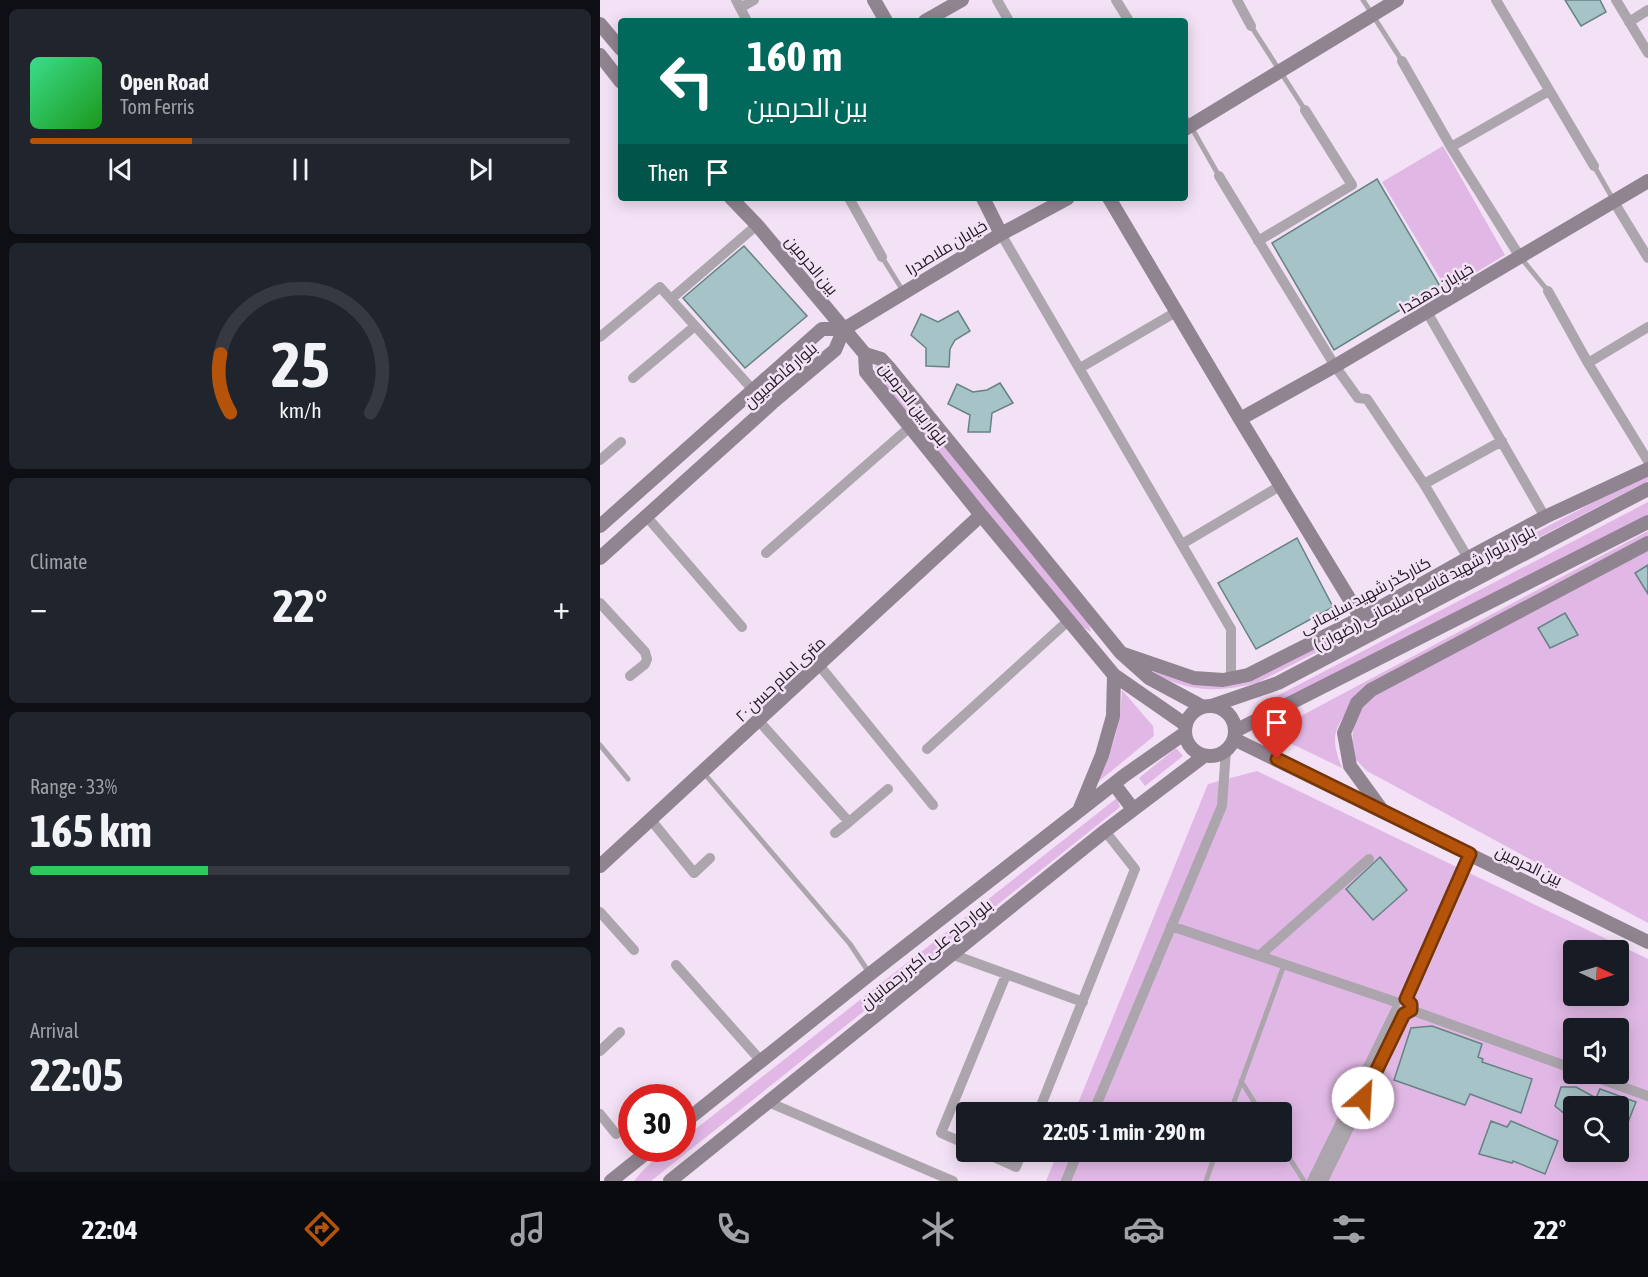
<!DOCTYPE html>
<meta charset="utf-8">
<style>
:root{--surface:#171b24;--page:#20242c;--text:#f1f3f6;--muted:#9ea1a6;--line:#363941;--accent:#b45309}
body{margin:0;font-family:"Asap Condensed",Cairo,sans-serif;background:var(--page);color:var(--text);height:100vh;display:flex;flex-direction:column;font-size:22px;white-space:nowrap}
*{box-sizing:border-box;margin:0}
p{font-size:20px;color:var(--muted)}
.icon{flex:none;width:33px;height:33px;fill:none;stroke:currentColor;stroke-width:2;stroke-linecap:round;stroke-linejoin:round}
.map{position:relative;flex:1;overflow:hidden}
.sheet{display:flex;flex-direction:column;gap:9px;padding:9px;background:#0d0f14;width:600px}
.sheet>*{flex:none}
.top-card{position:absolute;left:18px;top:18px;width:570px;height:183px;border-radius:6px;box-shadow:0 3px 15px #0003;background:#00695c;color:#fff;overflow:hidden}
.needle{width:39px;rotate:94deg}
.controls{position:absolute;left:963px;top:940px;display:grid;gap:12px}
.controls a{display:grid;place-items:center;width:66px;height:66px;border-radius:6px;background:var(--surface);box-shadow:0 3px 15px #0003;font-size:30px}
.speed{position:absolute;left:18px;top:1084px;display:flex;gap:12px;font-size:30px;font-weight:700;text-align:center}
.speed>*{display:grid;place-content:center;width:78px;height:78px;border-radius:50%;background:var(--surface);box-shadow:0 3px 15px #0003;line-height:1}
.speed .limit{border:9px solid #d22;background:#fff;color:#111}
.pin{position:absolute;display:grid;place-items:center;width:51px;height:51px;color:#fff;margin:-62px -26px;border-radius:50% 50% 50% 0;rotate:-45deg;box-shadow:0 0 6px #0007}
.pin .icon{rotate:45deg}
.me{position:absolute;width:66px;margin:-33px;rotate:26deg;stroke-linejoin:round;filter:drop-shadow(0 0 4px #0008)}
.turn{display:flex;align-items:center;gap:21px;height:126px;padding:0 30px;font-size:27px}
.turn .icon{width:78px;height:78px;stroke-width:2.5}
.turn b{display:block;font-size:42px;line-height:51px}
.then{display:flex;align-items:center;height:57px;padding:0 30px;background:#0003;gap:12px;font-size:22px}
.big{font-size:45px;font-weight:700;line-height:1.1}
.sheet .widget{flex:1;display:flex;flex-direction:column;justify-content:center;gap:9px;min-width:0;padding:0 21px;border-radius:9px;background:var(--page)}
.sheet .dial{align-items:center;gap:0}
.dial svg{height:156px;overflow:visible;fill:none;stroke:var(--line);stroke-width:7;stroke-linecap:round;text-anchor:middle}
.dial text{fill:var(--text);stroke:none}
.song{display:flex;align-items:center;gap:18px}
.cover{width:72px;height:72px;border-radius:9px;background:linear-gradient(135deg,hsl(150 70% 55%),hsl(120 70% 35%))}
.played{height:6px;border-radius:3px;background:linear-gradient(90deg,var(--accent) 30%,var(--line) 30%)}
.keys{display:flex;justify-content:space-around;direction:ltr}
.heat{display:flex;justify-content:space-between;align-items:center;font-size:33px;direction:ltr}
.charge{height:9px;border-radius:4px;background:linear-gradient(90deg,#34c759 33%,var(--line) 0)}
.trip{position:absolute;left:356px;top:1102px;width:336px;height:60px;border-radius:6px;background:var(--surface);box-shadow:0 3px 15px #0003;font-weight:700;line-height:60px;text-align:center}
.tab-bar{display:flex;height:96px;justify-content:space-around;align-items:center;background:#090b0e;color:var(--muted)}
.tab-bar .icon{width:42px;height:42px}
.tab-bar .selected{color:var(--accent)}
.tab-bar b{font-size:27px;color:var(--text)}
main{display:flex;flex:1;min-height:0}
.map>svg:first-child{display:block}
</style>
<main>
<section class="sheet">
<div class="widget">
<div class="song"><i class="cover"></i><div><b>Open Road</b><p>Tom Ferris</p></div></div>
<div class="played"></div>
<div class="keys"><svg class="icon" aria-label="previous" viewBox="0 0 24 24"><path d="M18 5L8 12l10 7zM5 5v14"/></svg><svg class="icon" aria-label="pause" viewBox="0 0 24 24"><path d="M8 5v14M16 5v14"/></svg><svg class="icon" aria-label="next" viewBox="0 0 24 24"><path d="M6 5l10 7-10 7zM19 5v14"/></svg></div>
</div>
<div class="widget dial"><svg viewBox="0 0 100 80">
<path d="M14 69A42 42 0 1 1 86 69"/>
<path d="M14 69A42 42 0 0 1 9 39" stroke="#b45309"/>
<text x="50" y="56" font-size="32" font-weight="700">25</text>
<text x="50" y="72" font-size="11">km/h</text>
</svg></div>
<div class="widget"><p>Climate</p>
<div class="heat"><a>−</a><b class="big">22°</b><a>+</a></div>
</div>
<div class="widget"><p>Range · 33%</p><b class="big">165 km</b><div class="charge"></div></div>
<div class="widget"><p>Arrival</p><b class="big">22:05</b></div>
</section>
<div class="map">
<svg width="1048" height="1181" viewBox="0 0 1048 1181">
<rect width="100%" height="100%" fill="#f3e1f5"/>
<path fill="#e1b8e5" fill-rule="evenodd" d="M843 146 905 255 847 290 782 182Z
M275 366H280L488 621 491 632 481 626 276 376Z
M1048 474V481L657 683C610 694 589 691 545 670L593 681 626 683 750 629Z
M1048 502V515L659 714 656 711 660 705Z
M1048 531V538L753 701C735 731 729 734 742 768L669 733Z
M1048 545V923L767 771 753 757C751 724 754 719 772 692Z
M522 690 553 726 554 736 498 782C513 748 520 728 522 690Z
M576 748 583 756 545 786 539 778Z
M657 771 1048 959V1181H446L458 1152H681V1113H474L608 784ZM974 951H1018V996H974ZM974 1029H1018V1074H974ZM974 1107H1018V1152H974Z
M517 798 520 807 51 1181H34C46 1166 63 1149 82 1149L83 1139Z"/>
<path fill="#a6c4c7" stroke="#668284" stroke-width="1.5" d="M965 0H1000L1006 12 981 26Z
M777 179 840 286 734 350 672 243Z
M144 246 207 316 145 368 83 298Z
M358 311 370 331 355 340 350 349 349 367 326 366V348L311 335 321 314 338 322Z
M400 383 413 403 392 413 390 432H368L370 415 348 404 357 384 373 392 387 390Z
M697 538 733 607 656 649 618 583Z
M1048 565V594L1035 573Z
M965 613 978 635 950 648 938 628Z
M780 857 807 890 773 920 746 889Z
M832 1026 882 1044 878 1057 883 1059 882 1062 932 1079 921 1113 870 1094 865 1105 794 1080 811 1028Z
M961 1087H976L996 1098 1000 1089 1036 1102 1028 1122 1018 1119V1107H974V1114L966 1115 955 1106Z
M891 1121 907 1127 911 1121 958 1141 945 1174 913 1161 912 1163 879 1154Z"/>
<g fill="none" stroke-linecap="round" stroke-linejoin="round">
<path stroke="#ada5ad" stroke-width="5" d="M763 0 802 61
M651 26 705 110
M585 116 619 176
M994 166 1014 201
M282 257 303 291
M921 258 948 291
M0 745 28 779
M103 772 250 944 270 974
M641 1081 661 1113
M630 1113 684 965
M681 1145 704 1181
M606 1181 616 1152"/>
<path stroke="#ada5ad" stroke-width="10" d="M136 0 147 21
M397 0 409 21
M516 0 529 21
M637 0 651 26
M896 0 994 166
M1016 0 1048 53
M140 8 154 0
M1029 22 1048 10
M802 61 851 147 920 257
M851 147 949 91
M619 176 735 366 758 398 767 399 824 484 868 558
M249 198 282 257
M1014 202 1048 258
M401 234 631 629V678
M658 241 752 185 705 110
M948 291 988 363 1048 461
M71 299 157 225
M827 312 945 517
M0 337 60 287 153 390
M988 363 1048 327
M480 368 576 312
M33 378 95 326
M0 460 21 442
M824 484 902 441
M47 517 142 627
M582 544 680 486
M166 553 310 427
M0 603 45 652 47 659 45 664 30 676
M219 665 333 805
M159 721 249 822 288 789
M327 749 468 621
M51 820 94 873 110 858
M235 833 249 822
M0 912 34 950
M571 926 796 1002
M351 954 483 1002
M659 956 769 859
M76 965 161 1061
M806 999 870 854
M811 1010 974 1069
M0 1051 20 1032
M987 1074 1048 1096
M168 1102 353 1181
M438 1113 535 869 505 831
M493 1113 622 806 626 750
M0 1114 16 1134
M366 1144 341 1133 406 975
M383 1152 416 1167 422 1152
M466 1181 478 1152
M712 1181 796 1010
M723 1181 804 1015"/>
<path stroke="#908491" stroke-width="14" d="M274 0 286 21
M325 21 362 0
M0 24 21 49
M0 55 21 82
M585 129 797 0
M131 198 157 225 265 354
M383 198 401 234
M509 198 640 419 761 618
M244 329 401 234 468 198
M265 354 266 372 381 515 514 675 586 725
M265 354 281 359 290 369 521 653 549 678 603 707
M640 419 735 366 1048 181
M0 526 222 329H244
M0 558 172 403 235 350 244 329
M521 653 594 678 623 680 648 675 761 618 868 558 945 517 1048 469
M611 706 678 683 1048 489
M585 731a25 25 0 1 1 50 0a25 25 0 1 1-50 0Z
M635 731 1048 522
M634 739 1048 942
M514 784 533 809
M782 810 750 766 744 733 757 703 771 690 1048 543
M479 811 502 755 513 716 514 675
M0 866 381 515
M82 1124 270 974 525 775 585 733
M11 1181 51 1149
M70 1181 505 831 604 756"/>
</g>
<g fill="none" stroke-linecap="round" stroke-linejoin="round">
<g stroke="#753606" stroke-width="15">
<path id="route" d="M677 759 870 854 806 999 811 1004V1010L804 1014 763 1098"/>
</g>
<use href="#route" stroke="#b45309" stroke-width="10"/>
</g>
<g text-anchor="middle" dominant-baseline="central" stroke-width="5" stroke-linejoin="round" paint-order="stroke">
<g font-size="16" fill="#1e181f" stroke="#f3e1f5">
<text transform="translate(346 247) rotate(-31)">خیابان ملاصدرا</text>
<text transform="translate(212 265) rotate(50)">بین الحرمین</text>
<text transform="translate(836 288) rotate(-31)">خیابان دهخدا</text>
<text transform="translate(180 375) rotate(-41)">بلوار فاطمیون</text>
<text transform="translate(314 404) rotate(52)">بلوار بین الحرمین</text>
<text transform="translate(824 588) rotate(-28)">بلوار بلوار شهید قاسم سلیمانی (رضوان )</text>
<text transform="translate(765 595) rotate(-28)">کنارگذر شهید سلیمانی</text>
<text transform="translate(180 679) rotate(-43)">۲۰ متری امام حسن</text>
<text transform="translate(929 865) rotate(26)">بین الحرمین</text>
<text transform="translate(326 954) rotate(-39)">بلوار حاج علی اکبر رحمانیان</text>
</g>
</g>
</svg>
<div class="controls">
<a><svg class="needle" viewBox="-14 -14 28 28"><path d="M0-13l5 13h-10z" fill="#e53935"/><path d="M0 13l5-13h-10z" fill="#9ea1a6"/></svg></a>
<a><svg class="icon" aria-label="sound" viewBox="0 0 24 24"><path d="M4 9h4l5-4v14l-5-4H4zM17 9q2 3 0 6"/></svg></a>
<a><svg class="icon" aria-label="search" viewBox="0 0 24 24"><circle cx="10" cy="10" r="6"/><path d="M15 15l6 6"/></svg></a>
</div>
<div class="speed"><div class="limit">30</div></div>
<div class="pin" style="left:677px;top:759px;background:#d93025"><svg class="icon" aria-label="arrive" viewBox="0 0 24 24"><path d="M6 21V4h12l-3 4 3 4H6"/></svg></div>
<svg class="me" style="left:763px;top:1098px" viewBox="-20 -20 40 40"><circle r="19" fill="#fff"/><path d="M0-13L10 11 0 6-10 11z" fill="#b45309"/></svg>
<div class="trip">22:05 · 1 min · 290 m</div>
<div class="top-card">
<div class="turn"><svg class="icon" aria-label="left" viewBox="0 0 24 24"><path d="M17 20v-9H6M10 6l-5 5 5 5"/></svg><div><b>160 m</b>بین الحرمین</div></div>
<div class="then">Then<svg class="icon" aria-label="arrive" viewBox="0 0 24 24"><path d="M6 21V4h12l-3 4 3 4H6"/></svg></div>
</div>
</div>
</main>
<nav class="tab-bar">
<b>22:04</b>
<svg class="icon selected" aria-label="directions" viewBox="0 0 24 24"><path d="M12 3l9 9-9 9-9-9zM9 14v-3h6M13 9l2 2-2 2"/></svg>
<svg class="icon" aria-label="music" viewBox="0 0 24 24"><path d="M9 18V5l10-2v13"/><circle cx="6" cy="18" r="3"/><circle cx="16" cy="16" r="3"/></svg>
<svg class="icon" aria-label="phone" viewBox="0 0 24 24"><path d="M5 4h4l2 5-3 2q2 4 5 5l2-3 5 2v4C11 20 4 13 5 4z"/></svg>
<svg class="icon" aria-label="climate" viewBox="0 0 24 24"><path d="M12 3v18M4 7l16 10M4 17L20 7"/></svg>
<svg class="icon" aria-label="car" viewBox="0 0 24 24"><path d="M5 17H2v-5l4-1 3-4h7l3 4 3 1v5h-3M9 17h6M6 11h13"/><circle cx="7" cy="17" r="2"/><circle cx="17" cy="17" r="2"/></svg>
<svg class="icon" aria-label="filters" viewBox="0 0 24 24"><path d="M4 7h16M4 17h16"/><circle cx="9" cy="7" r="2"/><circle cx="15" cy="17" r="2"/></svg>
<b>22°</b>
</nav>
